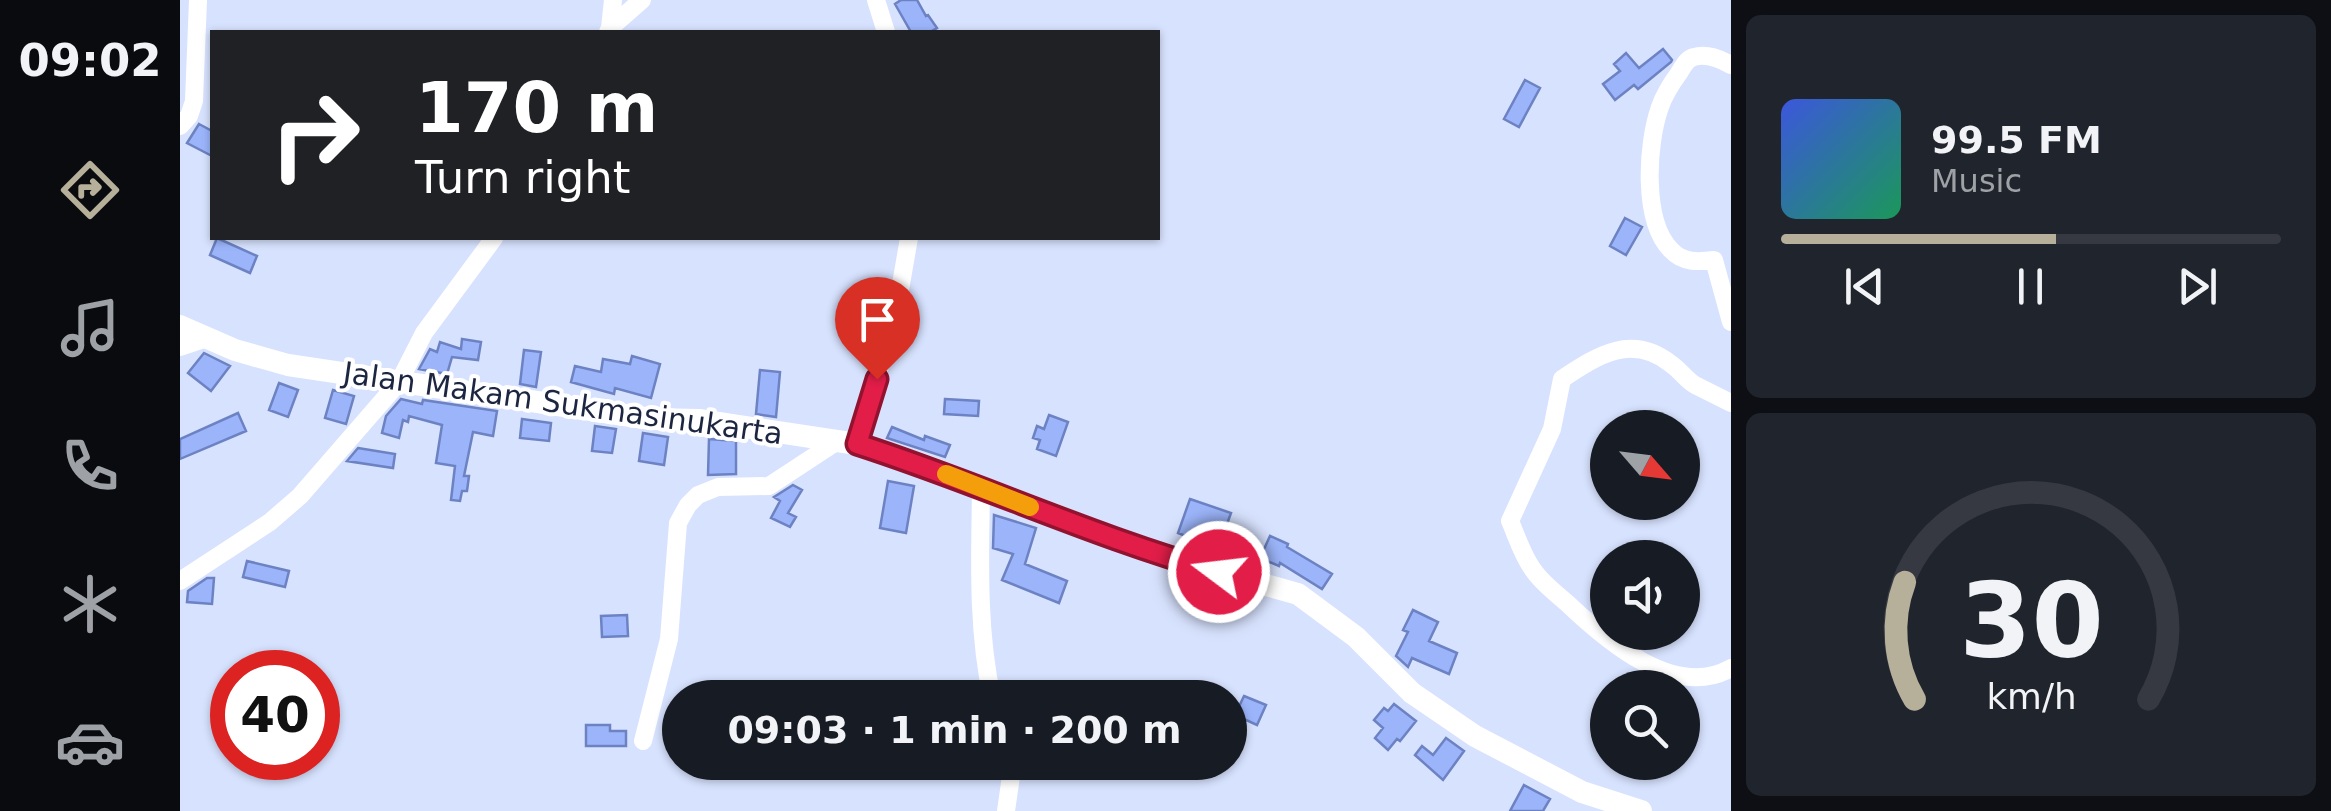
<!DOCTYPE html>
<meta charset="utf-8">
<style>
:root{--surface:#171b24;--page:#20242c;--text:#f1f3f6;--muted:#9ea1a6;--line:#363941;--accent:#b6af9a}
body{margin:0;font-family:"DejaVu Sans",sans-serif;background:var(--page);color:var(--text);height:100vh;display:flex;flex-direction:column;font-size:38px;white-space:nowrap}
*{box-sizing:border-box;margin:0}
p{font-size:32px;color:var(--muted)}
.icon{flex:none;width:55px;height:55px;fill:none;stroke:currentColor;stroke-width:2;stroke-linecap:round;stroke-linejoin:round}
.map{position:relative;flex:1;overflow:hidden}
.panel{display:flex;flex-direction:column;gap:15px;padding:15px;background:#0d0f14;width:600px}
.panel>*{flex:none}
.guide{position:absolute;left:30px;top:30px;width:950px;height:210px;border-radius:0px;box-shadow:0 2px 8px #0004;background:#202124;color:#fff;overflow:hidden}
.needle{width:65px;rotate:118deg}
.controls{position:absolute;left:1410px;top:410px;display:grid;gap:20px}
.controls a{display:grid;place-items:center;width:110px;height:110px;border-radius:50%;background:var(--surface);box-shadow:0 2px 8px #0004;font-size:50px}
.speed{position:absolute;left:30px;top:650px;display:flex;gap:20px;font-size:50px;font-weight:700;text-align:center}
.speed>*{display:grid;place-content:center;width:130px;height:130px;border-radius:50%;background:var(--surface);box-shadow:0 2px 8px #0004;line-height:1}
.speed .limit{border:15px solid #d22;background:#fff;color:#111}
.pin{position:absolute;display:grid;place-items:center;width:85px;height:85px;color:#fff;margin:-102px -42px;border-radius:50% 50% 50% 0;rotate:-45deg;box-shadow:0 0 10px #0007}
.pin .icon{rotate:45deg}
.me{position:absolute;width:110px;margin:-55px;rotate:285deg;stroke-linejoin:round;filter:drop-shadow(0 0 8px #0008)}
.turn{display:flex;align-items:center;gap:35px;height:210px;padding:0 40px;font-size:45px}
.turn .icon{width:130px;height:130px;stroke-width:2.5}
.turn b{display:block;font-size:70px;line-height:85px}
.panel .widget{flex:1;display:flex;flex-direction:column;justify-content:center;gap:15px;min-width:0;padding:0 35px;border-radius:15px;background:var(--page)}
.panel .dial{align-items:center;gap:0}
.dial svg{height:260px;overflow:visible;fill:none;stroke:var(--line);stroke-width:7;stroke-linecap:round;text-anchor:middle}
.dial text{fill:var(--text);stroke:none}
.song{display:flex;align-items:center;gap:30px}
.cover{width:120px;height:120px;border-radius:15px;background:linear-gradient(135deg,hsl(230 70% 55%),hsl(150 70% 35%))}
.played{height:10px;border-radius:5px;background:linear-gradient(90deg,var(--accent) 55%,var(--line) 55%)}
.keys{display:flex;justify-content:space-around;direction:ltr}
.trip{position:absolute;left:482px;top:680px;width:585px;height:100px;border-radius:50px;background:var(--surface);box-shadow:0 2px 8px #0004;font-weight:700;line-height:100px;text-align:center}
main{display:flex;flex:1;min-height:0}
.tab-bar{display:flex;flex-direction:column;width:180px;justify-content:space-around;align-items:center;background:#090b0e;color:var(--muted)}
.tab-bar .icon{width:70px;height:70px}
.tab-bar .active{color:var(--accent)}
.tab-bar b{font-size:45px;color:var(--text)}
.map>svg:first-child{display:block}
</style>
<main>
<nav class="tab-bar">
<b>09:02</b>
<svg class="icon active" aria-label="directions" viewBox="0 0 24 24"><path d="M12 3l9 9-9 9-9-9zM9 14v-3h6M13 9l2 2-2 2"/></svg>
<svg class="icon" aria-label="music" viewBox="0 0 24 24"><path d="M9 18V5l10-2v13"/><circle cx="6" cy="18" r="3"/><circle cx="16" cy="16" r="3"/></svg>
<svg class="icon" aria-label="phone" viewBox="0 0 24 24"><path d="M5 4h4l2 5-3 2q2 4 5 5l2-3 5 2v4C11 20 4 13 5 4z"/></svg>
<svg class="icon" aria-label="climate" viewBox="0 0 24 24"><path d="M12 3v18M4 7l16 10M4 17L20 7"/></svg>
<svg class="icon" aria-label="car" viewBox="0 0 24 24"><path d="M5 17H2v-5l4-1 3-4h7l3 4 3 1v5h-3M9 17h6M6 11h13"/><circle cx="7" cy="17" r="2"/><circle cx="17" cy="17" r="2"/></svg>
</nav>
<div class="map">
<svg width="1551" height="811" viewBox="0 0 1551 811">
<rect width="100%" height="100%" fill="#d7e2fe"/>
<path fill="#9cb5fa" stroke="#6c82c3" stroke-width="2.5" d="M721 0H737L746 16 748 15 757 28 750 32H731L715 4Z
M1483 49 1492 60 1491 62 1458 89 1454 85 1435 100 1423 84 1440 71 1434 64 1446 53 1459 68Z
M1345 80 1360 88 1339 127 1324 119Z
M19 124 32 131V156L7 143Z
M1445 218 1462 227 1446 255 1430 246Z
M37 238 77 256 70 273 30 255Z
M282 339 301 342 298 360 272 357 267 374 239 369 250 349 257 352 260 342 281 349Z
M344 350 361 352 356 387 340 384Z
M24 353 50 366 31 391 8 373Z
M452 356 480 364 471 398 435 388 434 394 391 382 395 366 421 372 423 359 450 364Z
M580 370 600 372 596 417 576 414Z
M99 383 118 390 108 417 89 410Z
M153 390 174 396 166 424 145 418Z
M221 399 242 404 243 400 317 411 313 436 293 432 284 476H289L287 491H282L280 501 271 500 275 466 256 463 262 425 229 416 228 422 223 420 219 438 202 433 206 416Z
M765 399 799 401 798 416 764 414Z
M58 413 66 431 0 459V439Z
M869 415 888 422 876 456 857 449 860 440 853 438 857 426 864 429Z
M342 419 371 423 369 441 340 438Z
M415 426 436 429 432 453 412 451Z
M712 427 744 440 745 436 770 445 765 457 707 438Z
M463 433 488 437 484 465 459 461Z
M529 439 556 441V474L528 475Z
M178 448 215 454 213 468 167 461Z
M708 481 734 486 726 533 700 528Z
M613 485 622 490 608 513 616 517 610 527 591 518 600 501 594 497Z
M1010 499 1051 513 1043 535 1049 537 1044 551 998 533Z
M814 515 856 528 845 564 887 581 879 603 822 580 833 554 813 548Z
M1090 536 1108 544 1107 547 1152 574 1142 589 1100 563 1099 566 1080 558Z
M67 561 109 571 105 587 63 577Z
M27 578H34L32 604 7 602 8 591Z
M1233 610 1258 622 1249 641 1277 653 1269 674 1232 658 1228 667 1216 656 1228 632 1223 630Z
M447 615 448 636 422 637 421 616Z
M1064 696 1086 705 1077 725 1055 715Z
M1214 704 1236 721 1220 741 1217 739 1208 750 1195 738 1203 728 1194 720 1204 708 1208 711Z
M406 725H430V731H446V746H406Z
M1266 738 1284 751 1263 780 1235 755 1242 746 1253 755Z
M1344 785 1370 799 1363 811H1330Z"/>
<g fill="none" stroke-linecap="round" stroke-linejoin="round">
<path stroke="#fff" stroke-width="18" d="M696 0 706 32
M430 28 433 0
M428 32 430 28 462 0
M1551 65C1540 59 1527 53 1514 57 1506 59 1503 67 1499 73 1491 84 1484 95 1480 107 1467 143 1462 221 1491 250 1503 263 1518 262 1534 260L1551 322
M0 126 9 116 14 101 18 0
M0 347 24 339
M1551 403C1539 397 1527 391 1515 385 1506 380 1500 370 1491 364 1452 333 1418 355 1382 379L1372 429 1330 521C1337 537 1343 557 1354 571 1362 583 1377 594 1388 604 1427 641 1495 700 1551 668
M677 444 716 313 729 238
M801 489C800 559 797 628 812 698
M0 581 90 522 120 496 219 382 244 333 314 238
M463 741 489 639 498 523 508 505 518 495 538 487 589 486 656 442
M826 811 833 762"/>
<path stroke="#fff" stroke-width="22" d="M0 326 55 350 108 365 471 419 519 420 677 444 744 465 983 556 1118 594 1176 637 1232 693 1295 736 1402 792 1461 811"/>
</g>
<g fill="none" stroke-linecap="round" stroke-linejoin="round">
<g stroke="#92132f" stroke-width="25">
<path id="route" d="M697 379 677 444C799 483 916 538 1039 572"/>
</g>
<use href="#route" stroke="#e11d48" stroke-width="18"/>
<path stroke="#f59e0b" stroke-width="18" d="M766 474 850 507"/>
</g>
<g text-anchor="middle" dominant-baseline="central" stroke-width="8" stroke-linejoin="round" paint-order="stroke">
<g font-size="30" fill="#1d2641" stroke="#fff">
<text transform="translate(383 403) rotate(8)">Jalan Makam Sukmasinukarta</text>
</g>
</g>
</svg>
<div class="controls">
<a><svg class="needle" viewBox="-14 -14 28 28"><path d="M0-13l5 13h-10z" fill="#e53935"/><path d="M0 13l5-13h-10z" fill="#9ea1a6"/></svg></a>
<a><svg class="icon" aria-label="sound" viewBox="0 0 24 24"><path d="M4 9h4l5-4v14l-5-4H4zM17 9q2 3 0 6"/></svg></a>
<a><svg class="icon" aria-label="search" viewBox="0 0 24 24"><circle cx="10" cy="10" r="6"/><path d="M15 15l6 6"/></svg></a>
</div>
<div class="speed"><div class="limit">40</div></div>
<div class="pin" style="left:697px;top:379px;background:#d93025"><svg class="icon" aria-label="arrive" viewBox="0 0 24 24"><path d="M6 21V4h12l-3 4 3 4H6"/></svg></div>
<svg class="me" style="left:1039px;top:572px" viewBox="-20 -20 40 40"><circle r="17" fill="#e11d48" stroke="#fff" stroke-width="3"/><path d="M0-11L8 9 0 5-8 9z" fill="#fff"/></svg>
<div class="trip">09:03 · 1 min · 200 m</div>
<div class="guide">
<div class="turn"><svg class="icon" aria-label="right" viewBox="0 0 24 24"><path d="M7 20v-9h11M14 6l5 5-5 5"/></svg><div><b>170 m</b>Turn right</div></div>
</div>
</div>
<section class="panel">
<div class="widget">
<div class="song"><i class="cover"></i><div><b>99.5 FM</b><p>Music</p></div></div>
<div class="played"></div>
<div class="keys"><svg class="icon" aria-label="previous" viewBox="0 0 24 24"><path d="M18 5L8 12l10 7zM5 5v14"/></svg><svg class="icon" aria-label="pause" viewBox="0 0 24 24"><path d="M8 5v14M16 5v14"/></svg><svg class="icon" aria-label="next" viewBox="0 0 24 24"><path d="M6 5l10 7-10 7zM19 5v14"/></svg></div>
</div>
<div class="widget dial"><svg viewBox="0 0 100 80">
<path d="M14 69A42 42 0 1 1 86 69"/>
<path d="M14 69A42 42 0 0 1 11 33" stroke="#b6af9a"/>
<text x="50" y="56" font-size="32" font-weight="700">30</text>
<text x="50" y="72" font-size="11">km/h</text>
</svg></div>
</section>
</main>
